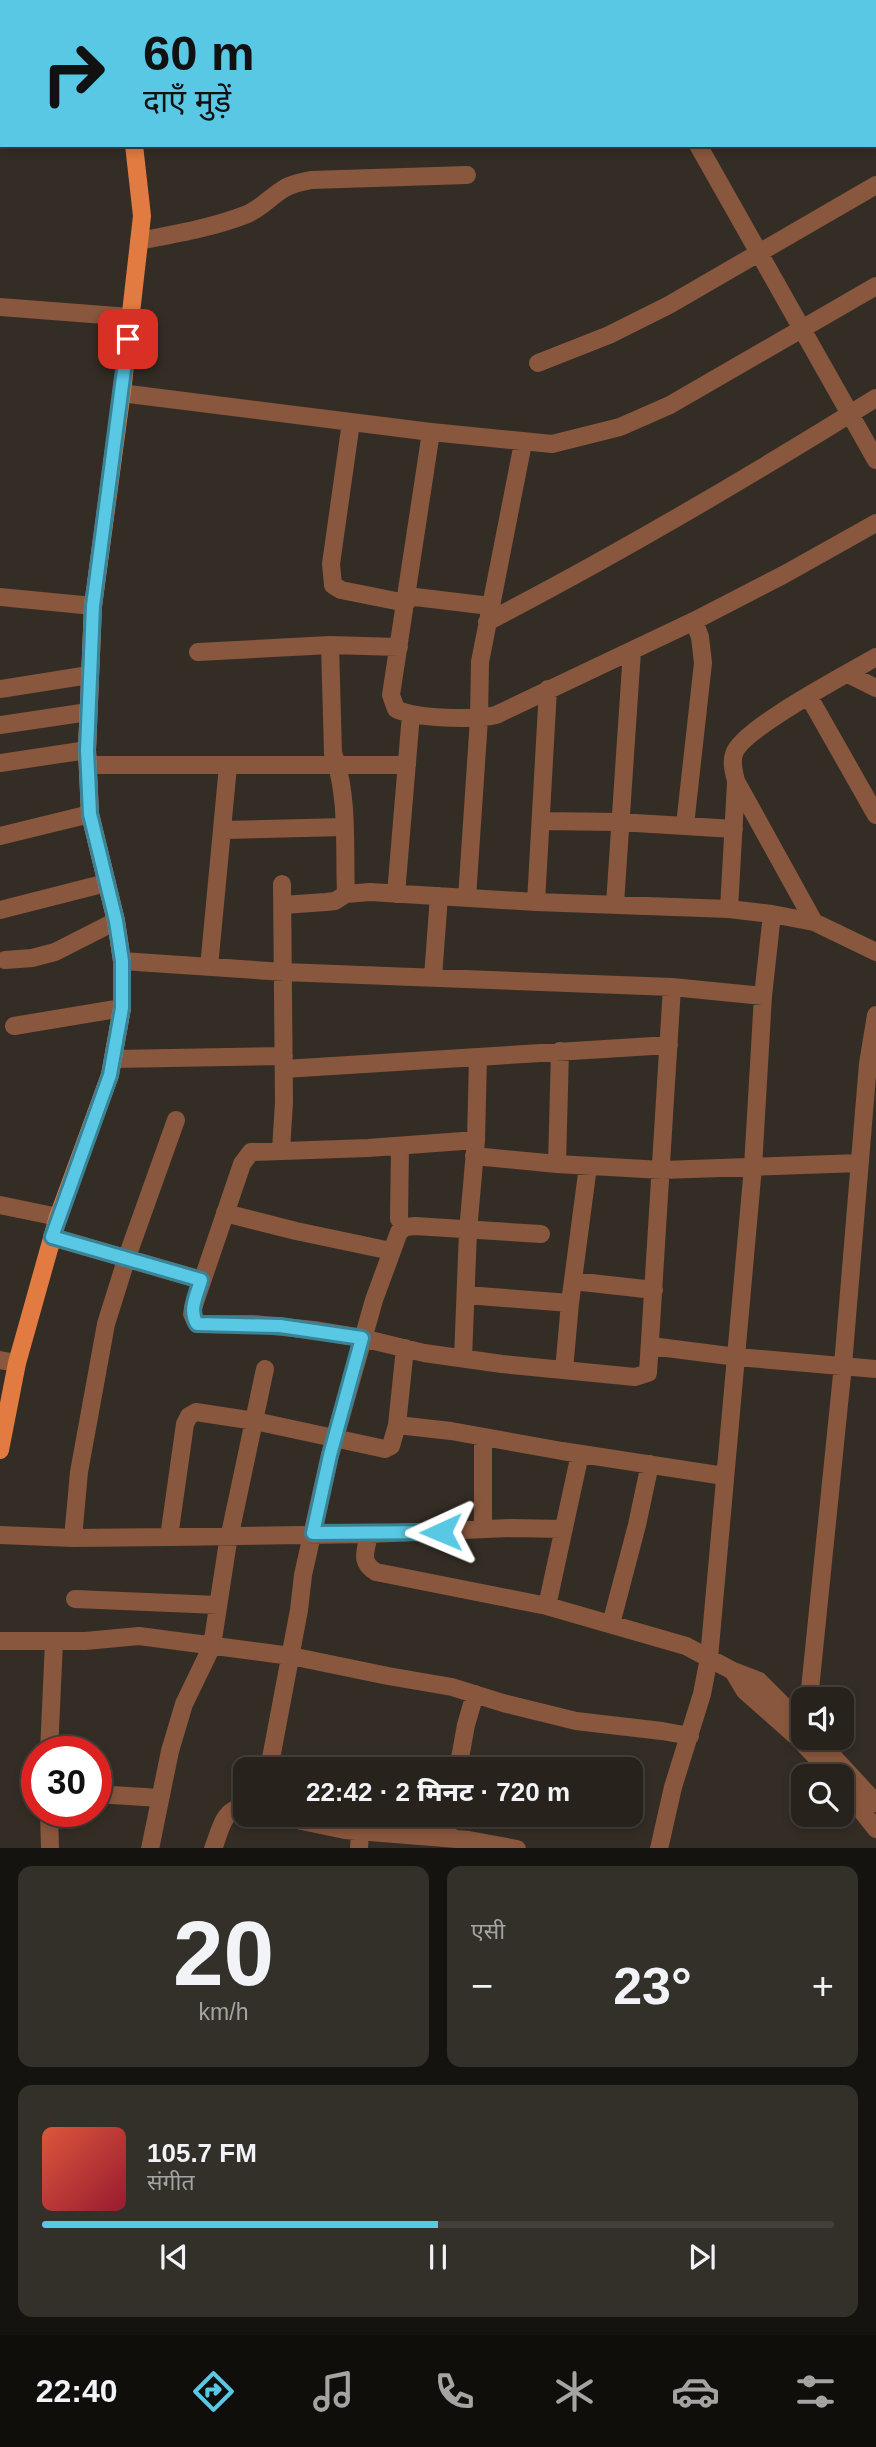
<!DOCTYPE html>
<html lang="hi">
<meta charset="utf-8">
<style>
:root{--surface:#27221c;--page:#332f29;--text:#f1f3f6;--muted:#a4a4a3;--line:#433f3b;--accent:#59c8e5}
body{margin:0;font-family:Helvetica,"Noto Sans Devanagari",sans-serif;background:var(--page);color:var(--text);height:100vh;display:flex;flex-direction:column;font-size:26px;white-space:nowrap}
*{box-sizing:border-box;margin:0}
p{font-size:23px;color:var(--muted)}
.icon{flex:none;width:38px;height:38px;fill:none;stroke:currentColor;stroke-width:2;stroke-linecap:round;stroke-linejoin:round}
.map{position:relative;height:1848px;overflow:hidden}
.side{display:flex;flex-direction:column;gap:18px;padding:18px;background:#15130f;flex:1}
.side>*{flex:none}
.banner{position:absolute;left:0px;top:0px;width:877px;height:147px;box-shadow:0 4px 10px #0003,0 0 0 2px var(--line);background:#59c8e5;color:#111;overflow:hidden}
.buttons{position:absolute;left:791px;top:1687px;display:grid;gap:14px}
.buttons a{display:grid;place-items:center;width:63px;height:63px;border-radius:14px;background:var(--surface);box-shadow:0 4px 10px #0003,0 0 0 2px var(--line);font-size:35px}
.speed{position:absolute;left:21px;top:1736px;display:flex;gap:14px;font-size:35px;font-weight:700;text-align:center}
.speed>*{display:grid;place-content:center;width:91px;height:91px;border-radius:50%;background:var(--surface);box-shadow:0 4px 10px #0003,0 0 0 2px var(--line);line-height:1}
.speed .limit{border:10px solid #d22;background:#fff;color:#111}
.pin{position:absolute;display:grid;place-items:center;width:60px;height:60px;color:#fff;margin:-30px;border-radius:14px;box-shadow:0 4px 10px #0006}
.me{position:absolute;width:77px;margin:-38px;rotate:269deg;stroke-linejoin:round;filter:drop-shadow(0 0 5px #0008)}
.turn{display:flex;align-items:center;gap:24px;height:147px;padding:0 28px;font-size:32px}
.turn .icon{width:91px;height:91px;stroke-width:2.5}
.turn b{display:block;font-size:49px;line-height:60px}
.big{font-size:52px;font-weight:800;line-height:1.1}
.side .widget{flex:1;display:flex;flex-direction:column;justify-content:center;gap:10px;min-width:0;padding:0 24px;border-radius:14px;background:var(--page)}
.side .dial{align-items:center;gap:0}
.dial b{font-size:91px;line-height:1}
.song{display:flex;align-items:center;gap:21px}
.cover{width:84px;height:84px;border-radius:10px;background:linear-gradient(135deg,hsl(10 70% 55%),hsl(350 70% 35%))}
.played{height:7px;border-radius:4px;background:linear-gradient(90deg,var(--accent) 50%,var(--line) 50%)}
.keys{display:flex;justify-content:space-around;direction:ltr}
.heat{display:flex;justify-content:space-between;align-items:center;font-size:38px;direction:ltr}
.side .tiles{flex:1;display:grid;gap:18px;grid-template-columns:1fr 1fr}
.widget:last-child{grid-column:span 2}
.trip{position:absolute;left:233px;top:1757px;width:410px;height:70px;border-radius:14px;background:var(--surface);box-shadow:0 4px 10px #0003,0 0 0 2px var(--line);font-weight:800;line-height:70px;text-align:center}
.tabs{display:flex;height:112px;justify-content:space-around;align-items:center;background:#100e0b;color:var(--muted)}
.tabs .icon{width:49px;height:49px}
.tabs .on{color:var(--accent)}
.tabs b{font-size:32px;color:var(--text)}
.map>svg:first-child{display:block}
</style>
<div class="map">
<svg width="876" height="1849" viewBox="0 0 876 1849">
<rect width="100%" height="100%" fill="#342d25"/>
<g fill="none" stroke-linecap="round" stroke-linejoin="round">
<path stroke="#89573d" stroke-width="18" d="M399 0 403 2
M371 2V0
M427 2 429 0
M663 2V0
M744 2 747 0
M875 63 876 62
M698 145 876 460
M139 241C175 234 211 228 245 215 261 209 271 196 285 188 293 183 302 182 311 180L467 175
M0 307 130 317
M538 363 609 335 669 305 876 185
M121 393 431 432 552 444 620 427 670 405 876 286
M351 422 331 564 333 585 341 590 406 603
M431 432 391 695 396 709C416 719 474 720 496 715L694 621 785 574 876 523
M407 596 490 606
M0 597 93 606
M487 622C620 553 749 477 876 398
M330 645 333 753C349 796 344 849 346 894
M198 652 330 645 399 647
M848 674 876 688
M0 689 89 675
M809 697 876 815
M0 725 88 712
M0 763 87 750
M88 765H407
M541 821 619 822 734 829
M685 825 703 663 700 637 694 621
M223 830 344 827
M0 836 90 814
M396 894 411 714
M467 898 479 719 480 662 523 443
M536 902 548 689
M615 904 632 651
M283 905 326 902 335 901 346 894 370 892 536 902 729 909 772 914 814 922 876 952
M729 909 736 783
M0 910 106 883
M814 922 736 781C734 772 731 763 734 754 741 729 849 673 876 657
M5 960 32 958 55 952 116 921
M122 961 284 972 672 987 763 996
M209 967 228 766
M433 977 439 896
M14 1026 122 1008
M113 1059 284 1056
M284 1069 669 1045
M476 1140 368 1148 251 1152 242 1164 193 1308 192 1314 197 1324H253L314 1330 362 1338 424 1353 502 1364 635 1377 648 1373 672 987
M281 1150 284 1102 282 884
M474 1156 557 1164 662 1170 860 1163
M557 1164 560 1051
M0 1205 58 1217
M225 1213 296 1231 391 1251
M399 1219 400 1146
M52 1237 201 1280
M573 1281 654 1290
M466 1295 570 1303
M651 1346 737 1357 876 1369
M463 1358 468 1231 476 1140 478 1057
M0 1360 17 1363
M564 1370 570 1303 588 1166
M397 1425 451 1431 562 1451 724 1476
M483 1529V1438
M369 1534C366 1551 359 1562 376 1572L547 1606 686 1646 733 1671 759 1681 803 1725
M0 1535 73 1538 169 1537 369 1534 512 1528 564 1529
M169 1537 185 1424 189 1416 196 1412 255 1421 385 1449 391 1446 397 1425 405 1348
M73 1538 79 1472 106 1324 127 1257 176 1120
M75 1599 218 1605
M547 1606 580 1454
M611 1624 637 1525 650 1464
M0 1641H85L139 1636 291 1656 388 1676 452 1687 503 1703 576 1721 662 1731 690 1736
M733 1671 745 1691 797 1737 834 1776
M809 1699 843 1365 868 1064 876 1015
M816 1738 876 1803
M49 1752 54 1641
M269 1769 299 1610 303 1575 330 1455 374 1300 399 1232 406 1227 415 1226 541 1234
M458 1769 466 1725 475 1694
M842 1786 876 1829
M96 1794 160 1798
M49 1811 50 1849
M273 1815 345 1830 469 1840 517 1849
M446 1837 450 1815
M150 1849 170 1751 184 1704 212 1646 227 1548 265 1369
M213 1849C220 1832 223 1806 245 1808
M359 1849 360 1831
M659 1849 673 1787 702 1694 709 1658 753 1167 763 996 772 914"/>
<path stroke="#e17b41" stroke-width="18" d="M93 0V2
M0 1450 17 1363 58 1217 110 1075 122 1008V961L116 921 90 814 87 750 93 606 123 383 142 216 134 145"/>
</g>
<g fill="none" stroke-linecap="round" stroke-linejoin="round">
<g stroke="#3a8295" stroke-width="18">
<path id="route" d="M128 339 93 606 87 750 90 814 116 921 122 961V1008L110 1075 52 1237 201 1280C197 1295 188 1310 197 1324L280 1326 362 1338 330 1455 313 1533 441 1532"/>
</g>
<use href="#route" stroke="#59c8e5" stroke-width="12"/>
</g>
</svg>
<div class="buttons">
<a><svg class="icon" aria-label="sound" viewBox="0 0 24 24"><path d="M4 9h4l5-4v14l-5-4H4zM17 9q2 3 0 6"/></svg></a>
<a><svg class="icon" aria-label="search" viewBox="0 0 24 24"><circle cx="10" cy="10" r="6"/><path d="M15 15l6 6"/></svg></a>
</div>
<div class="speed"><div class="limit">30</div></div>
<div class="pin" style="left:128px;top:339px;background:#d93025"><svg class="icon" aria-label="arrive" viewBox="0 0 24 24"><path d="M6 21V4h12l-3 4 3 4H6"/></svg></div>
<svg class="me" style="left:441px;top:1532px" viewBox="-20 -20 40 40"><path d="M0-17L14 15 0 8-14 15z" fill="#59c8e5" stroke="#fff" stroke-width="4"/></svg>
<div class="trip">22:42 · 2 मिनट · 720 m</div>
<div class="banner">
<div class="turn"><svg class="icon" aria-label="right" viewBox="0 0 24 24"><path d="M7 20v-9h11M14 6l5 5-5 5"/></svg><div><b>60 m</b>दाएँ मुड़ें</div></div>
</div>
</div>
<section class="side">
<div class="tiles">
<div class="widget dial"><b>20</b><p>km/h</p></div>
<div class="widget"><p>एसी</p>
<div class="heat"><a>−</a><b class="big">23°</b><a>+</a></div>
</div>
<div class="widget">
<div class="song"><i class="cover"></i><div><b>105.7 FM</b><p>संगीत</p></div></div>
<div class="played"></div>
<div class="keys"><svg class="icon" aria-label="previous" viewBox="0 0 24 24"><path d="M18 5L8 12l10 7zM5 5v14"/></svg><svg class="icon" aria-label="pause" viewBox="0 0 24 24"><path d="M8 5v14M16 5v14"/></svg><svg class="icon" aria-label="next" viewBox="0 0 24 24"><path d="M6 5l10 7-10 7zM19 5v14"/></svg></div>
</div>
</div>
</section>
<nav class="tabs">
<b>22:40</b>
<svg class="icon on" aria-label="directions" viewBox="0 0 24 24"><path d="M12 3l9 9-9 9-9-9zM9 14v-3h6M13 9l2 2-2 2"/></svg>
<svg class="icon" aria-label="music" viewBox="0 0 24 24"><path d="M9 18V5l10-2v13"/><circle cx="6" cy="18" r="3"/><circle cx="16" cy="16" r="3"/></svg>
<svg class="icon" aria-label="phone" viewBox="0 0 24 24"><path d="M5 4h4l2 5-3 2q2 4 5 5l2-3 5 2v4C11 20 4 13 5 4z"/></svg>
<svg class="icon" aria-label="climate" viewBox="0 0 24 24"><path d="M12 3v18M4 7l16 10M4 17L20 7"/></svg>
<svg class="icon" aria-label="car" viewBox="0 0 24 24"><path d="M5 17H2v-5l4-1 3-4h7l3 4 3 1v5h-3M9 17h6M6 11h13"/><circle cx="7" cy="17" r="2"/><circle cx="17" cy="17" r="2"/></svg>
<svg class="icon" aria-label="filters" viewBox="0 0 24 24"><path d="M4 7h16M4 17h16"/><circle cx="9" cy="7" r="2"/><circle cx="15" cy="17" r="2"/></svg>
</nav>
